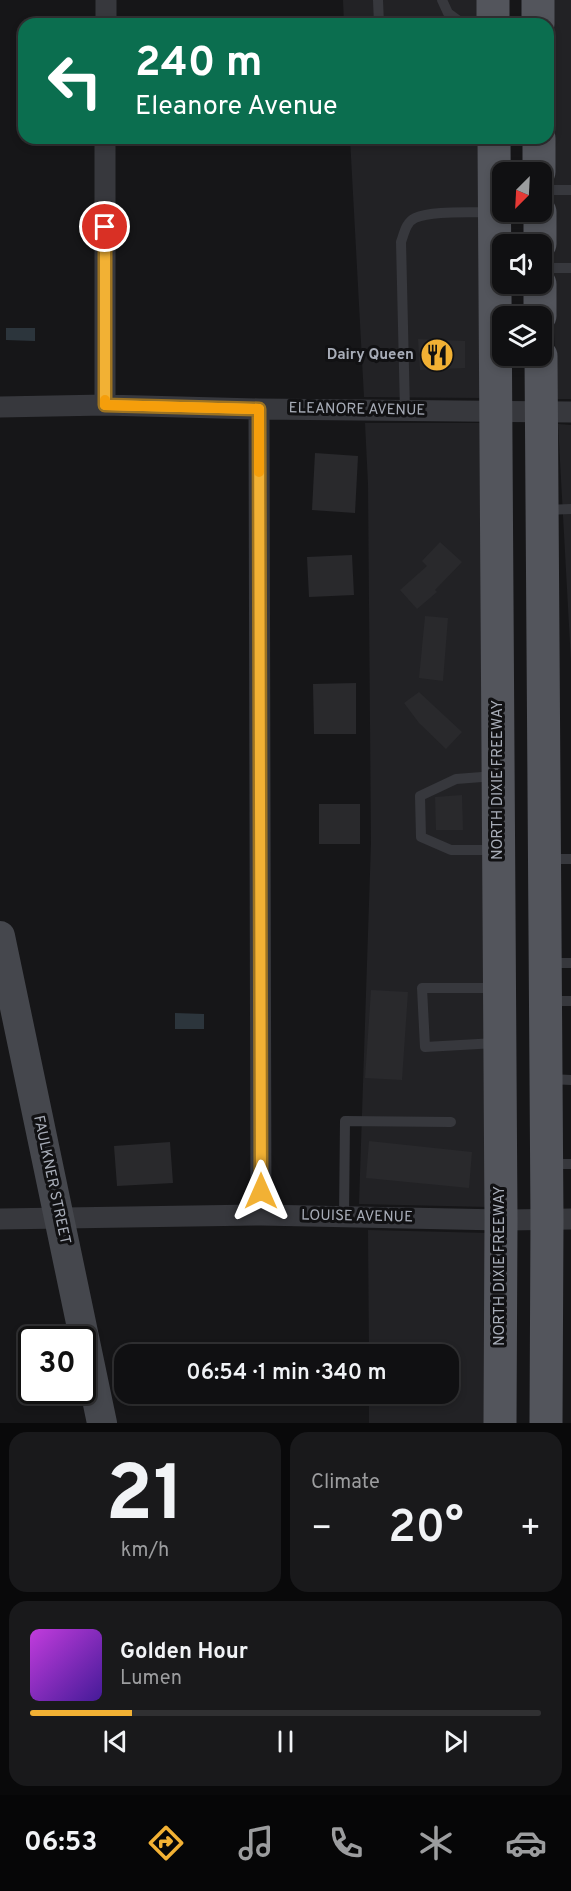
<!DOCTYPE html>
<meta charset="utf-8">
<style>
:root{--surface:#101012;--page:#19191b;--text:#f1f3f6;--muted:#9c9d9f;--line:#303032;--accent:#f2b134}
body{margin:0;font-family:Overpass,sans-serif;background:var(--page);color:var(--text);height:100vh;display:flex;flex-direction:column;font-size:22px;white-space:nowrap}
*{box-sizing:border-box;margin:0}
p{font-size:20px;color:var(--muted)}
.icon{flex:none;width:33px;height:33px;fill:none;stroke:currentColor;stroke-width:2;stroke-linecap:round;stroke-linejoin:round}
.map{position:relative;height:1423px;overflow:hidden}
.sheet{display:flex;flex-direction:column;gap:9px;padding:9px;background:#09090a;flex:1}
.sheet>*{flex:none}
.guide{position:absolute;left:18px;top:18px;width:536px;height:126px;border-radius:18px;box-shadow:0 3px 9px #0003,0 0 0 2px var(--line);background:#0b6e4f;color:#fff;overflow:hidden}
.needle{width:39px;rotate:204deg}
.controls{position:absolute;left:492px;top:162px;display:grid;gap:12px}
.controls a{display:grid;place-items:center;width:60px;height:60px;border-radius:12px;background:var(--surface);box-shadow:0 3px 9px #0003,0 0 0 2px var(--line);font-size:30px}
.speed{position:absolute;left:18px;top:1326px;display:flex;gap:12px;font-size:30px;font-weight:700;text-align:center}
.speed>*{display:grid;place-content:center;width:78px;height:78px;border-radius:50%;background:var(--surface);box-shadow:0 3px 9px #0003,0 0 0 2px var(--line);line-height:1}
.speed .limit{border:3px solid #111;border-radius:9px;background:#fff;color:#111}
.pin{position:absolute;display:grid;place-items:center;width:51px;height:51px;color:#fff;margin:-26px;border:3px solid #fff;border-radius:50%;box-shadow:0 2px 6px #0007}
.me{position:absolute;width:66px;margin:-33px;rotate:0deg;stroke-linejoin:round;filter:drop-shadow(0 0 4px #0008)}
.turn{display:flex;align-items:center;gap:21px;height:126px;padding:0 18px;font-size:27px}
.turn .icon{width:78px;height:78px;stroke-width:2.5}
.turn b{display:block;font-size:42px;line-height:51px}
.big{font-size:45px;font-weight:600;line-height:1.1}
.sheet .tile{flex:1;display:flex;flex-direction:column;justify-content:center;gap:9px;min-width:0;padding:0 21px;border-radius:18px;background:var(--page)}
.sheet .dial{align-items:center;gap:0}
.dial b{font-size:78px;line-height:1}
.song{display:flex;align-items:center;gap:18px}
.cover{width:72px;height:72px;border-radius:9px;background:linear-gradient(135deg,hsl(290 70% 55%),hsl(260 70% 35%))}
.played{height:6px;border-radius:3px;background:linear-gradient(90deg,var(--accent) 20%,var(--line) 20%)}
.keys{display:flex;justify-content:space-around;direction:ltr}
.heat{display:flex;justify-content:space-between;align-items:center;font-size:33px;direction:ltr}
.sheet .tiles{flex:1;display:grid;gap:9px;grid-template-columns:1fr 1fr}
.tile:last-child{grid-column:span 2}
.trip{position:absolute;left:114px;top:1344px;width:345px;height:60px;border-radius:18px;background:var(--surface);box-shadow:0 3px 9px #0003,0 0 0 2px var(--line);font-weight:600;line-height:60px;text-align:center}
.dock{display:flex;height:96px;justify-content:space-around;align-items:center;background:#060607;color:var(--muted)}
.dock .icon{width:42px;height:42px}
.dock .current{color:var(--accent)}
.dock b{font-size:27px;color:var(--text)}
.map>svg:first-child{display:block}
</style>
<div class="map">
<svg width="571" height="1423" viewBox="0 0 571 1423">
<rect width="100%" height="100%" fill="#161618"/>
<path fill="#222225" d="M343 0H477L478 24H344Z
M553 0H571V399H557L554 333Z
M350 138H481L484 398 364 397Z
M365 423H484L489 1207 359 1204 371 843 368 484Z
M558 424 571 425V702V662Z
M368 1230 489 1233 488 1423H369V1394H448V1354H369Z"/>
<path fill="#2c353c" d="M6 328H35V341L6 340Z
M175 1013 204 1014V1029H175Z"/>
<path fill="#29292c" d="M418 339 465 341V368L420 370Z
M315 453 358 456 355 513 312 510Z
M440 542 462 562 435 590 437 592 417 609 400 590 427 566 422 561Z
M352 555 354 595 309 597 307 557Z
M425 616 448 618 443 681 419 678Z
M356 683V734H314L313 684Z
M419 692 462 732 446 749 419 723 404 703Z
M462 795 463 830H436L435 797Z
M319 804H360V844H319Z
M371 990 408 992 402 1080 365 1078Z
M369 1141 472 1152 469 1188 366 1178Z
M170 1142 173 1183 117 1186 114 1146Z"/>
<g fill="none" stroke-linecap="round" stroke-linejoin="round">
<path stroke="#37383d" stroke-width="10" d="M378 0 379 24
M442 0 448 13 463 24
M542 190H571
M542 268H571
M405 411 401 242C404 234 406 222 415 218 433 210 470 213 490 212
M545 510 571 509
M495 776 456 779 420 796 421 837 451 850H496
M547 859H571
M548 963H571
M547 1001H571
M496 1043 425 1047 422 988H496
M550 1079 571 1080
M550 1164H571
M344 1217 345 1121 451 1122"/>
<path stroke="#37383d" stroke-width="21" d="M106 24V0
M105 405V138
M0 407 105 405 259 409 571 412
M259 409 261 1215
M0 1219 261 1215 501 1220 571 1219"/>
<path stroke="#45474d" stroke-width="30" d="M0 936 102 1423"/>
<path stroke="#53555c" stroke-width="33" d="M493 0V24
M538 0V24
M494 138 501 1220 500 1423
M539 138V172
M540 212V244
M540 284V316
M541 356 547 1220 546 1423"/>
</g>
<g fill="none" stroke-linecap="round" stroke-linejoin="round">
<g stroke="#9d7322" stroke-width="15">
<path id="route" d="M105 227V405L259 409 261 1191"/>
</g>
<use href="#route" stroke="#f2b134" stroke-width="10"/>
<path stroke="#f59e0b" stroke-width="10" d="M105 400V405L259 409V472"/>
</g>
<defs>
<g id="restaurant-disc" transform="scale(1.725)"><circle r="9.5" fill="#f2b134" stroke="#111113"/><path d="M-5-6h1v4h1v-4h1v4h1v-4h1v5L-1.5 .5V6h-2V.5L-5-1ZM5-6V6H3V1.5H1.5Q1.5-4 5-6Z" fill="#111"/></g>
</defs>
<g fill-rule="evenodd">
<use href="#restaurant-disc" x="437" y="355"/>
</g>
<g text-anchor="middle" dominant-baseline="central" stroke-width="6" stroke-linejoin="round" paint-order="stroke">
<g font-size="15" font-weight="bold" fill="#a8adb8" stroke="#111113" text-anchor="end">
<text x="414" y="355">Dairy Queen</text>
</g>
<g font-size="15" fill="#a8adb8" stroke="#111113">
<text transform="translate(357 410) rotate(1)">ELEANORE AVENUE</text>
<text transform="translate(498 780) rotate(-90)">NORTH DIXIE FREEWAY</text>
<text transform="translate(51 1180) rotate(78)">FAULKNER STREET</text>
<text transform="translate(357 1217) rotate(1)">LOUISE AVENUE</text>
<text transform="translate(500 1266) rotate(-90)">NORTH DIXIE FREEWAY</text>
</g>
</g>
</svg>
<div class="controls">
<a><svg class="needle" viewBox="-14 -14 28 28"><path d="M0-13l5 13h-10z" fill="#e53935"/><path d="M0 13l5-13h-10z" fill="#9c9d9f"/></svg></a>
<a><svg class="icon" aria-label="sound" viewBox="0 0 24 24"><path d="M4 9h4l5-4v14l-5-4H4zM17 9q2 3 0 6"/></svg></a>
<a><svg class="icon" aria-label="layers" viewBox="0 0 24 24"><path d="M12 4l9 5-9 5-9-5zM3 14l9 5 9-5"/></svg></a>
</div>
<div class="speed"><div class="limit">30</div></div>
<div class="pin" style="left:105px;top:227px;background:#d93025"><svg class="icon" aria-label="arrive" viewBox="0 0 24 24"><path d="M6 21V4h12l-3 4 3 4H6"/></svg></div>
<svg class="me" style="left:261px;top:1191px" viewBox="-20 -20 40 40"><path d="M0-17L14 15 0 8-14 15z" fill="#f2b134" stroke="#fff" stroke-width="4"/></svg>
<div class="trip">06:54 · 1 min · 340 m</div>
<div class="guide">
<div class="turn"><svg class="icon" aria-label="left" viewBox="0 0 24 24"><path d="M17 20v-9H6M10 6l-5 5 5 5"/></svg><div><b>240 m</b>Eleanore Avenue</div></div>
</div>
</div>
<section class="sheet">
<div class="tiles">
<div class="tile dial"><b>21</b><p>km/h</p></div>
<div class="tile"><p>Climate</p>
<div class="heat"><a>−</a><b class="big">20°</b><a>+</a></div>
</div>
<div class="tile">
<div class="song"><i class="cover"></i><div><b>Golden Hour</b><p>Lumen</p></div></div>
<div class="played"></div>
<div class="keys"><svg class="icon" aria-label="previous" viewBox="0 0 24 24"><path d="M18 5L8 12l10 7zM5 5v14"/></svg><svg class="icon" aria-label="pause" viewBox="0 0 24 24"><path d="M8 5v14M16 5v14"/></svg><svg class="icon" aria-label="next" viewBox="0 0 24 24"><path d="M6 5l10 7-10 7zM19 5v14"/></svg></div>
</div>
</div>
</section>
<nav class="dock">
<b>06:53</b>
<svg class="icon current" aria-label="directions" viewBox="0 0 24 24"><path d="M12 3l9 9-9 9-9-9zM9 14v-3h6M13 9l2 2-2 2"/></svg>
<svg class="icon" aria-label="music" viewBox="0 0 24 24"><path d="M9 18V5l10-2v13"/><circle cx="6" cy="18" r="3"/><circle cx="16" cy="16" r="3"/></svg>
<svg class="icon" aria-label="phone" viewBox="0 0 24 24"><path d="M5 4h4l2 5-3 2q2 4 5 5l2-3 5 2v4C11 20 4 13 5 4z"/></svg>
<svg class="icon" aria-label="climate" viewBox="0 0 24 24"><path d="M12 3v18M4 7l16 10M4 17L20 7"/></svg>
<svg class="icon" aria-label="car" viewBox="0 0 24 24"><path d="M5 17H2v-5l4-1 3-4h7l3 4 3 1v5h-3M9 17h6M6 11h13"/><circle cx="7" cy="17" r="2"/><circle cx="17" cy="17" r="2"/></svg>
</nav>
